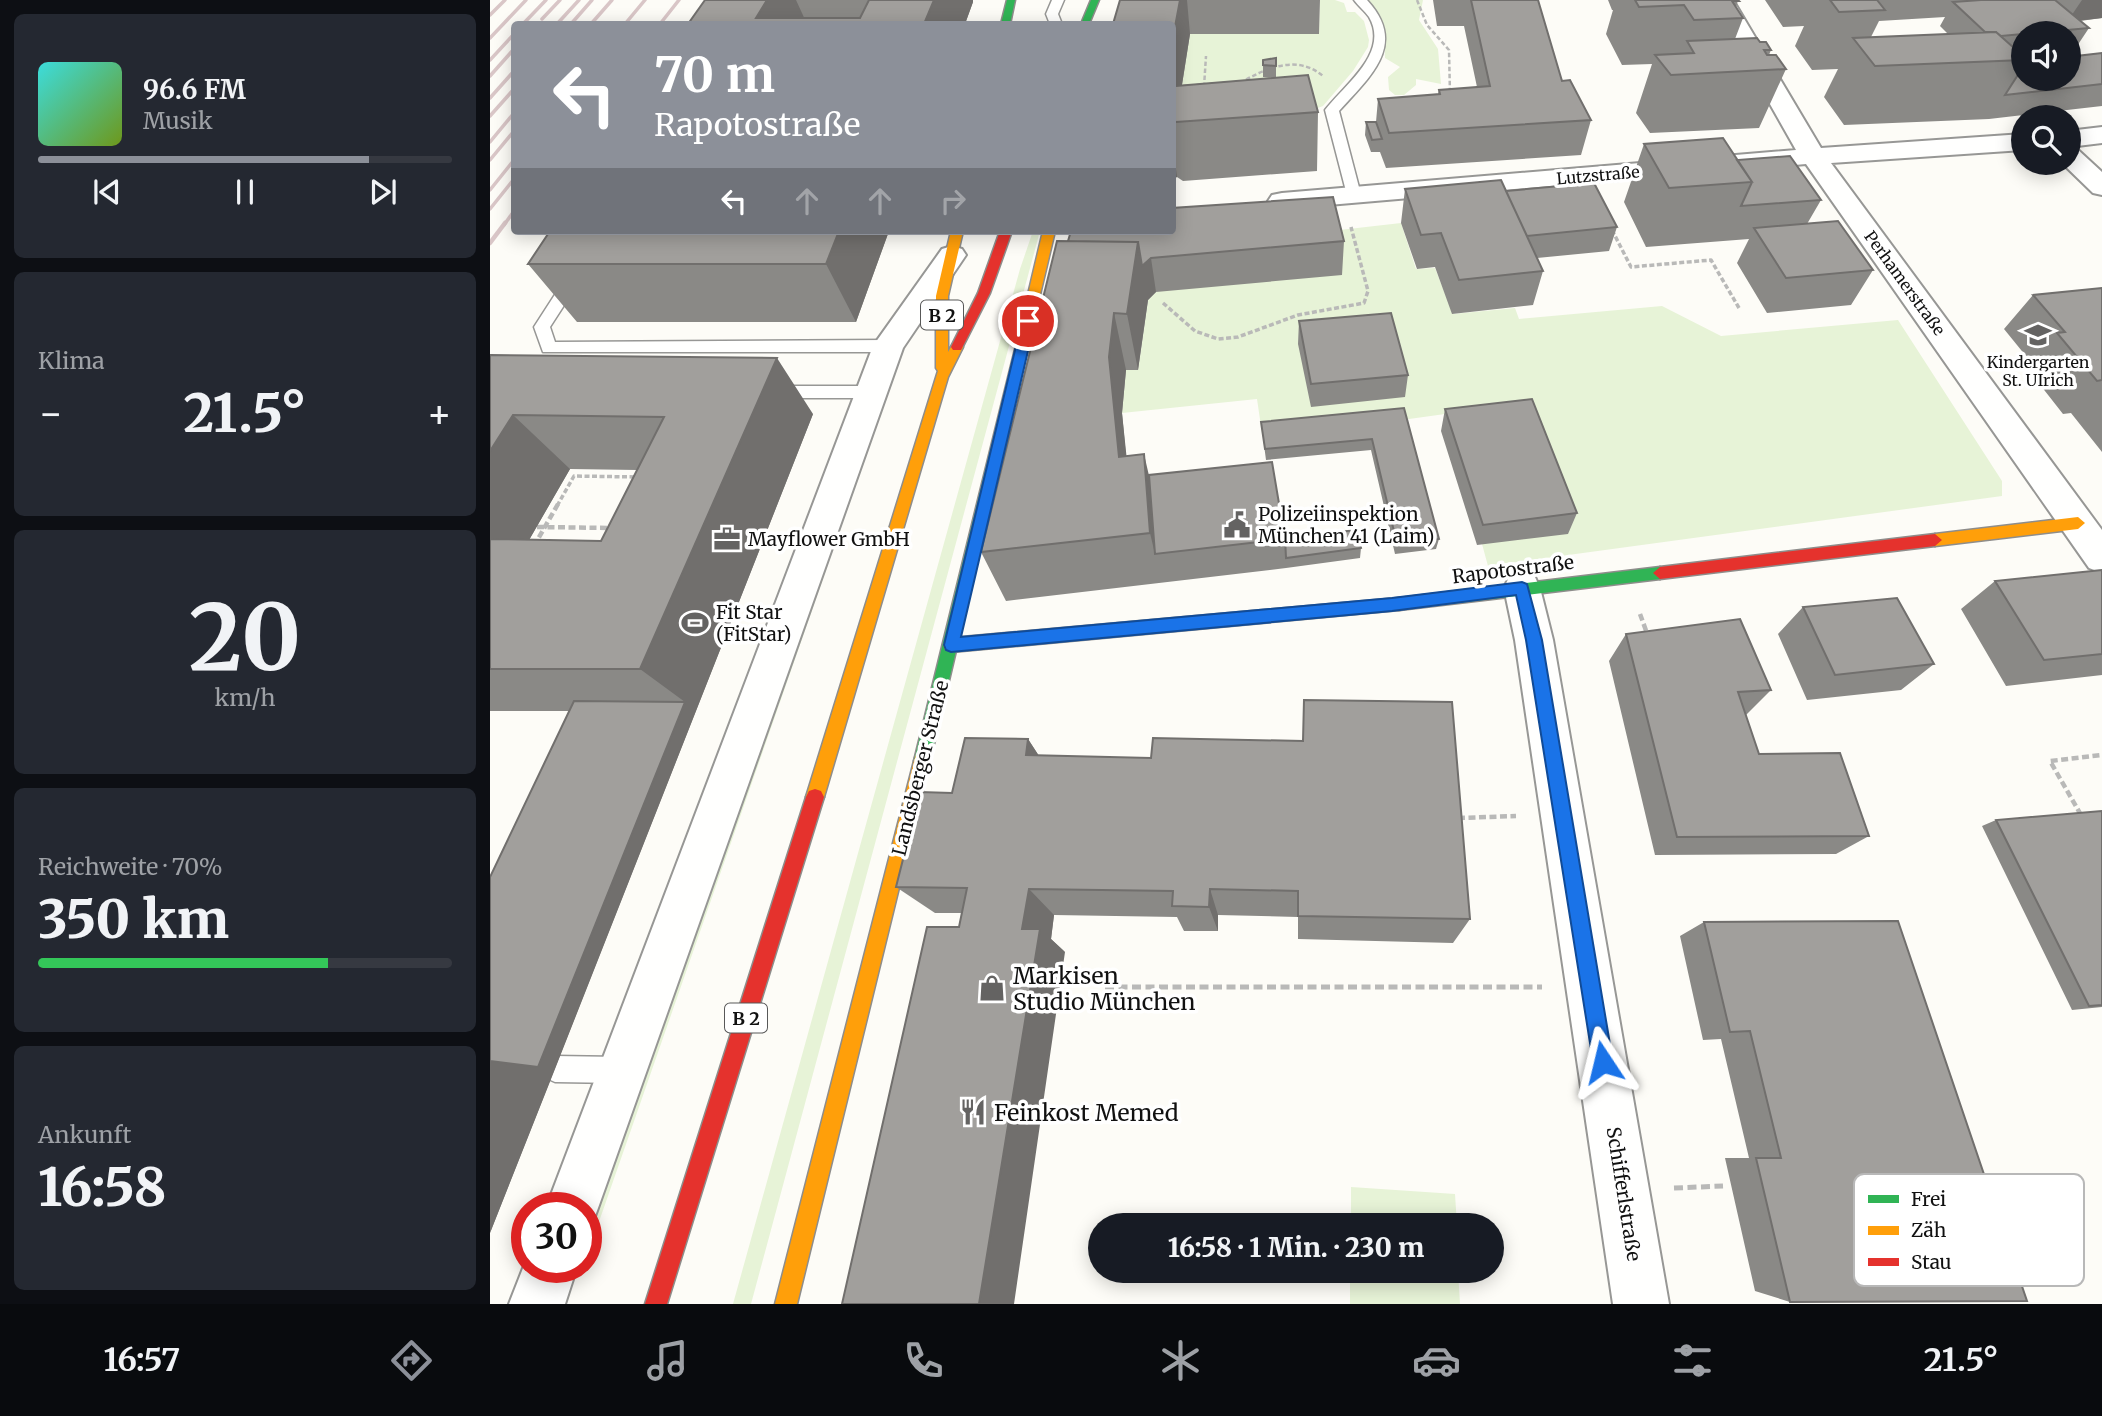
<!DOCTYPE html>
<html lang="de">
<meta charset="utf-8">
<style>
:root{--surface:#171b24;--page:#242831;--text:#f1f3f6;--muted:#9ea1a6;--line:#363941;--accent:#8c9099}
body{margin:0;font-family:Merriweather,serif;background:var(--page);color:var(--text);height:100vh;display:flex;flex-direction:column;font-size:26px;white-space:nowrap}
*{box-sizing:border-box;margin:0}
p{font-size:23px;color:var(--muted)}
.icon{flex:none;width:38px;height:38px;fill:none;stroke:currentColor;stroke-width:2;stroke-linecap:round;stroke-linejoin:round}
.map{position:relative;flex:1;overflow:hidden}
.side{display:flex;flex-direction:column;gap:14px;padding:14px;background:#0d0f14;width:490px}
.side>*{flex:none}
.top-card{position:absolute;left:21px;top:21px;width:665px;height:214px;border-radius:7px;box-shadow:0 4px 18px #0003;background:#8c9099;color:#fff;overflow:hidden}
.fabs{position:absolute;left:1521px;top:21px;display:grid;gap:14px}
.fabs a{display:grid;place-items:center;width:70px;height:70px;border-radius:50%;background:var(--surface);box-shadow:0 4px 18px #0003;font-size:35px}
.speed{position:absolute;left:21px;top:1192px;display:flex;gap:14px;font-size:35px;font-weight:700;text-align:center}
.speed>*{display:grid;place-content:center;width:91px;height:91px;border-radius:50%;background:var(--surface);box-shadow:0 4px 18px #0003;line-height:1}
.speed .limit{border:10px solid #d22;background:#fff;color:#111}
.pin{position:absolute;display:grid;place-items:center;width:60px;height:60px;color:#fff;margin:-30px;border:4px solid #fff;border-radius:50%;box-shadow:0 2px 7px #0007}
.me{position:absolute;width:77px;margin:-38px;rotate:350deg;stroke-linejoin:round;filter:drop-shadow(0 0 5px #0008)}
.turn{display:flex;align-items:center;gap:24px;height:147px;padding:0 28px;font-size:32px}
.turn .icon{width:91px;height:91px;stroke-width:2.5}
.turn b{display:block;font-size:49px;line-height:60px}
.lanes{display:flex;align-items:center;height:66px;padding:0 28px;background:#0003;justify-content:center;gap:35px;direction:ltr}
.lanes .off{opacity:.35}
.big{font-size:52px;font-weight:800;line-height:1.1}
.side .widget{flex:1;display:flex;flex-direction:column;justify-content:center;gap:10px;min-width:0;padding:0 24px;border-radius:10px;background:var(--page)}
.side .dial{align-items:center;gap:0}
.dial b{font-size:91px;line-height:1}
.song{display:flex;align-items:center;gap:21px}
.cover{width:84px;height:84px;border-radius:10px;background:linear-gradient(135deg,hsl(180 70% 55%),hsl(80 70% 35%))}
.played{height:7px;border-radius:4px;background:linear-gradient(90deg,var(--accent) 80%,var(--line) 80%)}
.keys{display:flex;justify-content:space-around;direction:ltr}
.heat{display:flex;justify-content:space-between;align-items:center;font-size:38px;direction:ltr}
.charge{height:10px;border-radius:5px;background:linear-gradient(90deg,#34c759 70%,var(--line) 0)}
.trip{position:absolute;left:598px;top:1213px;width:416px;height:70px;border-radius:35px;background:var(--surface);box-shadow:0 4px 18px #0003;font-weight:800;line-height:70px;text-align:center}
.menu{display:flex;height:112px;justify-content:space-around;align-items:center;background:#090b0e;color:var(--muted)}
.menu .icon{width:49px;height:49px}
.menu .selected{color:var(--accent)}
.menu b{font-size:32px;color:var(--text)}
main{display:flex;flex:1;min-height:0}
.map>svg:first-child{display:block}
</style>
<main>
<section class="side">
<div class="widget">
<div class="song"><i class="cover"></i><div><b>96.6 FM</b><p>Musik</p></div></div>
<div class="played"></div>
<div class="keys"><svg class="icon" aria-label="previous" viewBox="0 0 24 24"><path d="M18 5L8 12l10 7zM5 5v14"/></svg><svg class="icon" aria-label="pause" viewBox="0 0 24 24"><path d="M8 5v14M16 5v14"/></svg><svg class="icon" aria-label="next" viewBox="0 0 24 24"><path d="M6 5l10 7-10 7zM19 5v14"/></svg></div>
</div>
<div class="widget"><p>Klima</p>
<div class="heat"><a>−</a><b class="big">21.5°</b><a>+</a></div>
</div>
<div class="widget dial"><b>20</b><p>km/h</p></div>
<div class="widget"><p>Reichweite · 70%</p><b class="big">350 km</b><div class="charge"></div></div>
<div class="widget"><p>Ankunft</p><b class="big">16:58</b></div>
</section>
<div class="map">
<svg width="1612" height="1304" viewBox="0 0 1612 1304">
<rect width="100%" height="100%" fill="#fdfcf7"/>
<path fill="#e7f3d7" d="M830 0H845L854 3 857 12H865L874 21 879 40 878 47 863 71 833 106 807 116 689 102 700 34H829Z
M878 0H933L929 20 948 49 951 84 926 79V85L914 95H905L899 90 898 77 910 67 895 58 894 24Z
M911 223 926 269 945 268 963 314 1025 308 1029 319 1172 306 1231 336 1408 320 1512 481V496L998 566 992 544 998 408 912 420 772 433 767 399 632 413 636 370H648L658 300 666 292 841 231Z
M543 231H550L261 1304H243L530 269Z
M362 464H373L96 1259V1209Z
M861 1187 965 1194 967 1225H861Z
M860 1271H968L970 1304H860Z"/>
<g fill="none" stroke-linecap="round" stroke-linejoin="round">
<g stroke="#979795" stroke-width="3">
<path id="lane" d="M562 0H574L568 14 572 24H560L556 14Z
M864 0H877C918 44 881 76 849 111L871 195 864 199 857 195 835 110C854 85 900 53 879 17 875 11 868 6 864 0Z
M106 231H122L60 327 65 342 398 340 406 346 398 352H53L44 327Z
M281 386H381L387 388 390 392 387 396 381 398H281L275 396 272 392 275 388Z
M65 1056 130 1057 139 1061 143 1070 139 1079 130 1083 65 1082 56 1078 52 1069 56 1060Z"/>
</g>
<g stroke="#979795" stroke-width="4">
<path id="street" d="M1221 0H1243L1331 148 1533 134V150L1341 163 1612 530V573L1599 568 1316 164 792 209 782 207 778 201 782 195 792 193 1306 150Z
M1612 127V143L1579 147 1587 149 1612 172V195L1603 193 1572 163H1578V131Z
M462 246 472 249 476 255 413 348 108 1208 101 1227 96 1228V1208H56L383 346 452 249Z
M1032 573 1045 577 1050 588 1063 640 1179 1304H1123L1025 640 1014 588 1019 577Z
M37 1258V1267H87L75 1304H19Z"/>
</g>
<g stroke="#8e8d8b" stroke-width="3">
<path id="fast" d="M517 0H525L520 24H511Z
M601 0H609L599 24H591Z
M534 333 540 337 440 761 438 767 432 769 426 767 424 761 528 337Z
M1170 567 1177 573 1170 579 909 610 904 609 901 604 904 599 909 598Z"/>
</g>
<g stroke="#8e8d8b" stroke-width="3">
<path id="slow" d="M461 231H473L458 296V352L463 344H471L473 347 458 377 334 797 331 803 325 805 319 803 316 797 448 371 446 368V296Z
M553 231H565L540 337 534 341 528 337Z
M1588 517 1595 523 1588 529 1445 546 1438 540 1445 534Z
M909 598 914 599 917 604 914 609 909 610 461 652 455 650 453 645 455 640 461 638Z
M432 753 438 755 440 761 307 1304H285L424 761 426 755Z"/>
</g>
<g stroke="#8e8d8b" stroke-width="3">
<path id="jam" d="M510 231H522L500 293 471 350H463L461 347 488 293Z
M1445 534 1452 540 1445 546 1170 579 1163 573 1170 567Z
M325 789 331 791 334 797 177 1304H155L316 797 319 791Z"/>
</g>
<path stroke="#b9b9b8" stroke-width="2.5" stroke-dasharray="4.5 2.5" stroke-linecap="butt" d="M927 0 937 25 959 50 960 94
M750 83C776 68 807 54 833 76
M714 87 716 56"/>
<path stroke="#b9b9b8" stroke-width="3.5" stroke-dasharray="5 2.5" stroke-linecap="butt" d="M1122 230 1141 267 1221 260 1249 308
M673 303 705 331 728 339 748 337 808 315 874 303 878 291 861 227
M67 506 84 476 211 478 198 506"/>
<path stroke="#b9b9b8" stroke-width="4.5" stroke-dasharray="7 3.5" stroke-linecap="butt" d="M68 504 24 581 161 583 199 504
M47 527 123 528
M1150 614 1158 636
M1591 815 1560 761 1612 755
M968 818 1026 816"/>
<path stroke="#b9b9b8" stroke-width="5" stroke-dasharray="9 4.5" stroke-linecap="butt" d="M615 987H1052
M1184 1188 1233 1186"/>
<use href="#lane" fill="#fffffe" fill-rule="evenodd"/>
<use href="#street" fill="#fffffe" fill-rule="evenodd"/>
<use href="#fast" fill="#30b455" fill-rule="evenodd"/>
<use href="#slow" fill="#ff9f0a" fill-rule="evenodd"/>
<use href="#jam" fill="#e5322d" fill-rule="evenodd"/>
<path stroke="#d9c6c7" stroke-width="3.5" d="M0 15 15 0
M52 19 70 0
M33 24 56 0
M67 24 89 0
M81 24 102 0
M101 24 122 0
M135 24 155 0
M170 24 189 0
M0 38 36 0
M0 60 24 34
M0 76 24 49
M0 98 24 71
M0 116 24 89
M0 142 24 113
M0 160 24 131
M0 190 24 160
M0 209 24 179
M14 225 24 211"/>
<path stroke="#d9c6c7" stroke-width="4.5" d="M0 243 15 223"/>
</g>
<path fill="#8a8986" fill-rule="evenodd" d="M215 0H483V2L475 24H198Z
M630 0H830L829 34H700L692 85 785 78 773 77V60L786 58V78L828 112 827 171 693 181 687 177 682 179V24Z
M943 0H1048L1072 81 1101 120 1091 155 896 168 890 152H881L875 135 876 122H886L888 99 948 94 949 90 987 87 974 26H947Z
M1118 0H1248L1246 8 1253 18 1245 39 1270 42 1281 50 1279 55 1296 69 1269 128 1160 133 1146 113 1162 64 1132 65 1116 34 1123 10H1122Z
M1275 0H1612V18L1590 21 1599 28 1583 52 1578 53V33H1533V79L1612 53V106L1499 119 1354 125 1334 97 1348 69 1322 70 1305 46 1314 26 1293 27ZM1455 17 1450 26 1458 34 1381 37 1389 21Z
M1154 144 1247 160 1331 200 1317 224 1383 270 1361 305 1277 313 1247 263 1259 239 1156 247 1134 202Z
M915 189 1016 191 1127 227 1119 251 1047 258 1053 271 1043 305 962 314 945 267 927 269 911 223Z
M399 231 366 322H87L38 264Z
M567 241H854L852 275 666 292 658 300 648 370H636L632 413 636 456 659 475 795 537 871 548 870 558 796 568 516 601 491 552Z
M1612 288V452L1581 413 1573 414 1536 367 1540 361 1514 329 1543 295Z
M809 321 918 375 915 397 821 407 808 344Z
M0 355 323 414 0 1233 79 711H0ZM80 469 147 470 111 541 39 540Z
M914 408 949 539 946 549 905 554 881 450 776 460 771 422Z
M955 409 1087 513 1078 534 987 545 951 431Z
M1612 570V675L1516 686 1471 609 1505 581Z
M1313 607 1444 664 1411 690 1317 700 1288 634Z
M1136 634 1281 690 1256 715 1269 754 1379 836 1346 854 1165 855 1119 661Z
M538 739 549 756 980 919 963 943 808 939V917L728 915V931H694L687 917 564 915 561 939 575 952 469 927 472 913H445L406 887 462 793Z
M1612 811V1007L1582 1010 1492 826 1506 820Z
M1408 921 1300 1302 1265 1291 1235 1158H1259L1231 1039 1213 1040 1190 936 1214 922Z"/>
<path fill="#716f6d" d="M277 0H306L317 24 266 18Z
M444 0H483V2L475 24H434Z
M690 0H697L700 34 686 122 682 120V43Z
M1592 0H1612V18L1577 22Z
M682 139 687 177 682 179Z
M349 231H399L366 322 336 264Z
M648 242 661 258 666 292 658 300 648 370 637 314Z
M624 313 636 370 632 413 642 509 629 457 619 357Z
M287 358 323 414 65 1069 48 1067 195 702 150 669Z
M23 415 80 469 12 587 0 578V451Z
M654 454 666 506 665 554 660 533Z
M538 739 562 776 536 755Z
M539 889 564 915 561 939 575 952 524 1304H489L532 929Z
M720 889 728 915V931L719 907Z
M0 1061 65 1069 0 1233Z"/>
<path fill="#a19f9c" stroke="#716f6d" stroke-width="2" d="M215 0H277L266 18H370L379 0H444L434 24H198Z
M630 0H690L682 43V24H623Z
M981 0H1048L1072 81 1080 80 1101 120 899 133 888 99 950 94 949 90 1000 86Z
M1145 0H1248L1249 1H1242L1253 18 1204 20 1194 5 1149 7Z
M1340 0H1387L1395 10 1349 12Z
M1491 0H1565L1599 28 1511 36 1506 32H1495L1463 2Z
M1506 32 1533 56V60L1385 66 1363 38Z
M1267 38 1270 42H1276L1281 50H1274L1277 55H1286L1296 69 1181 75 1165 55 1204 53 1197 41Z
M1612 53V84L1515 95 1533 67V79H1578V57Z
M786 58V66L773 65V60Z
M818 75 828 112 686 122 682 120V84L686 86Z
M876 122H886L892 139 882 140Z
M1233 138 1262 182 1179 188 1154 144Z
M1300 156 1331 200 1251 206 1262 182 1247 160Z
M1011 180 1053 271 969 280 951 233 931 235 915 189Z
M1104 183 1127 227 1037 236 1016 191Z
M843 197 854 241 661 258 652 266 648 242 578 241 581 231H682V208Z
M1348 221 1383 270 1296 278 1264 228Z
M60 231H349L336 264H38Z
M567 241 648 242 637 314 624 313 619 357 629 457 654 454 660 533 491 552Z
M1612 288V380L1607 381 1567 333 1575 332 1543 295Z
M901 313 918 375 821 384 809 321Z
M0 355 287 358 150 669H0V539L111 541 174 417 23 415 0 451Z
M1042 399 1087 513 993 525 955 409Z
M914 408 949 539 907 544 882 439 775 449 771 422Z
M782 462 795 539 665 554 659 475Z
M867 530 871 548 796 558 795 537Z
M1612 570V654L1554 660 1505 581Z
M1407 598 1444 664 1345 675 1313 607Z
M1250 619 1281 690 1248 692 1269 754 1350 753 1379 836 1187 837 1136 634Z
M814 700 962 702 980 919 808 916V891L720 889 719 907 682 906 683 891 539 889 532 929H550L489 1304H352L437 927H469L477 888 406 887 430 792 462 793 475 738 538 739 536 755 661 758 663 738 813 741Z
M84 701 195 702 48 1067 0 1061V877Z
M1612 811V1005L1599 1006 1506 820Z
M1408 921 1537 1301 1300 1302 1266 1158H1291L1260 1031 1240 1032 1214 922Z"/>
<path fill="#1a73e8" stroke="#114b97" stroke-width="2" d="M538 317 545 321 471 637 902 598 1032 582 1037 584 1052 640 1123 1062 1120 1069 1113 1072 1106 1069 1103 1062 1036 640 1026 595 902 611 461 652 456 650 454 645 532 321Z"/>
<defs>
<g id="school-bare" transform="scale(2.1)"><path d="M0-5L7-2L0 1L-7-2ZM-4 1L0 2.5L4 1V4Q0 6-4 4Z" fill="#646362" stroke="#fff" stroke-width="2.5" paint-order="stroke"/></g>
<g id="civic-bare" transform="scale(2.1)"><path d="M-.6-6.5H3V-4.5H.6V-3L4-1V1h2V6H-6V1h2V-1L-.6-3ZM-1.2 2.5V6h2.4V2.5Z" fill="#646362" stroke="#fff" stroke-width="2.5" paint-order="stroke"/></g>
<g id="office-bare" transform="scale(2.1)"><path d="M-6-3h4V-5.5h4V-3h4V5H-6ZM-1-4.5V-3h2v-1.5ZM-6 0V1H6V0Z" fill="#646362" stroke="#fff" stroke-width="2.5" paint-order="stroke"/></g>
<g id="stadium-bare" transform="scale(2.1)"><path d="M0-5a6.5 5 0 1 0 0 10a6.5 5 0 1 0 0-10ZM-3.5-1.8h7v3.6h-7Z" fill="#646362" stroke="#fff" stroke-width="2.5" paint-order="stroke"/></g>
<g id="shop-bare" transform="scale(2.1)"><path d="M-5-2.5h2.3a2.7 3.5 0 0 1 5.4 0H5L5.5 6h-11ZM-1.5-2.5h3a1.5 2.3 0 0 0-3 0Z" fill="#646362" stroke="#fff" stroke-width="2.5" paint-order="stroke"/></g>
<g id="restaurant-bare" transform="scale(2.1)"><path d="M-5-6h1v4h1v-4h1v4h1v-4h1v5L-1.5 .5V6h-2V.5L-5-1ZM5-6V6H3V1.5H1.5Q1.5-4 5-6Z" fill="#646362" stroke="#fff" stroke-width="2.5" paint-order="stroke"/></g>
</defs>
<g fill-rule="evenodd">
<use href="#school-bare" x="1548" y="335"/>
<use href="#civic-bare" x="747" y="525"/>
<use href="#office-bare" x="237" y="539"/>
<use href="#stadium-bare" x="205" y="623"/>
<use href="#shop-bare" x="502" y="988"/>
<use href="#restaurant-bare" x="483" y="1112"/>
</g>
<g text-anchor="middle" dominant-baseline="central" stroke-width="7" stroke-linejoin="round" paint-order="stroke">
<g font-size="16" fill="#111" stroke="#fff">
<text transform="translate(1108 175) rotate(-5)">Lutzstraße</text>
<text transform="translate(1415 283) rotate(54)">Perhamerstraße</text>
</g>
<g font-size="16" fill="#111" stroke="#fff">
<text x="1548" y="362">Kindergarten<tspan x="1548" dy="18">St. UIrich</tspan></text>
</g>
<g fill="#fff" stroke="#585858" stroke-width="2">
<rect x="431" y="300.5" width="42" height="29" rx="5"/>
<rect x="235" y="1003.5" width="42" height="29" rx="5"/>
</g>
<g font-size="18" font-weight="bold" fill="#111">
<text x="452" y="315">B 2</text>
<text x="256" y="1018">B 2</text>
</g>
<g font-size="19" fill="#111" stroke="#fff" text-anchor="start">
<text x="768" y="514">Polizeiinspektion<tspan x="768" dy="22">München 41 (Laim)</tspan></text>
<text x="258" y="539">Mayflower GmbH</text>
<text x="226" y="612">Fit Star<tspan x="226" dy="22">(FitStar)</tspan></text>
</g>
<g font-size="19" fill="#111" stroke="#fff">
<text transform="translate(1023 569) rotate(-7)">Rapotostraße</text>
<text transform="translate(430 768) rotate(-76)">Landsberger Straße</text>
<text transform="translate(1134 1194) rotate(81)">Schifferlstraße</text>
</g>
<g font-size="23" fill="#111" stroke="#fff" text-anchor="start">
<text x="523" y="975">Markisen<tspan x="523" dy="26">Studio München</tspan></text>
<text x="504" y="1112">Feinkost Memed</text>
</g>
</g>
<rect x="1364" y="1174" width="230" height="112" rx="10" fill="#fff" stroke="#b8b8b8" stroke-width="2"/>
<rect x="1378" y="1195" width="31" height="8" fill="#30b455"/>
<rect x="1378" y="1226" width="31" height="9" fill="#ff9f0a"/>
<rect x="1378" y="1258" width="31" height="8" fill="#e5322d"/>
<g font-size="19" fill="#111">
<text x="1421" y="1206">Frei</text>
<text x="1421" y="1237">Zäh</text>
<text x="1421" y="1269">Stau</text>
</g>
</svg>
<div class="fabs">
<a><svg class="icon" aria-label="sound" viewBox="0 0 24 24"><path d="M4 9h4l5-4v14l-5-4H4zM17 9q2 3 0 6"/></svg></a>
<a><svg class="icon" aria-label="search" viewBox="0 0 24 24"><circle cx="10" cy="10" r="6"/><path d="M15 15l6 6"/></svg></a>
</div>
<div class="speed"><div class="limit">30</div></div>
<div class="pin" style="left:538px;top:321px;background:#d93025"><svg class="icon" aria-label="arrive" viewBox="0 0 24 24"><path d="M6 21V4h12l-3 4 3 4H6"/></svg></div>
<svg class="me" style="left:1113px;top:1062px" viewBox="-20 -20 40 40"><path d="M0-17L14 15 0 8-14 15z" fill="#1a73e8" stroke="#fff" stroke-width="4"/></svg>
<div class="trip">16:58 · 1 Min. · 230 m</div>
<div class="top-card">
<div class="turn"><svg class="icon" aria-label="left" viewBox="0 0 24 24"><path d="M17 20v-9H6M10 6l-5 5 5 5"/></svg><div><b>70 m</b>Rapotostraße</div></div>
<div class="lanes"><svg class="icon" aria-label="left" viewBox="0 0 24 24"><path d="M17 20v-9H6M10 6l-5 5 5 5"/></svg><svg class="icon off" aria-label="ahead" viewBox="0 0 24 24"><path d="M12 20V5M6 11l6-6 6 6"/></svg><svg class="icon off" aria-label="ahead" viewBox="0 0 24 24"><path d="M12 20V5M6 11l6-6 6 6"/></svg><svg class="icon off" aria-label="right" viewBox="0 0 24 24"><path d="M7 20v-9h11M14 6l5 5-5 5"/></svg></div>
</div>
</div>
</main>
<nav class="menu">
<b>16:57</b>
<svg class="icon selected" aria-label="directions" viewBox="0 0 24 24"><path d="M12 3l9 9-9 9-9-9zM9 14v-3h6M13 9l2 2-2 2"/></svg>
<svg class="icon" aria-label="music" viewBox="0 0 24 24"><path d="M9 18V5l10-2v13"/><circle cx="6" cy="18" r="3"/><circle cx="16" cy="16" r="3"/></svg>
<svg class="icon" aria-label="phone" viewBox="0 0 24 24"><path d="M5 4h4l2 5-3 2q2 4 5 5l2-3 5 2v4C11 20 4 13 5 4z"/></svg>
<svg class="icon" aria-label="climate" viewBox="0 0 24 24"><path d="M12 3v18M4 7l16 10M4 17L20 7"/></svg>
<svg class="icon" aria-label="car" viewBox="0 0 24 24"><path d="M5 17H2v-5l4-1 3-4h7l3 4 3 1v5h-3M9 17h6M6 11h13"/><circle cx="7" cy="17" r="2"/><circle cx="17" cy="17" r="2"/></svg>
<svg class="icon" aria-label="filters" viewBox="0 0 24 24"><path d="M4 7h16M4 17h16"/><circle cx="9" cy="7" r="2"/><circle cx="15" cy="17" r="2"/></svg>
<b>21.5°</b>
</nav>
